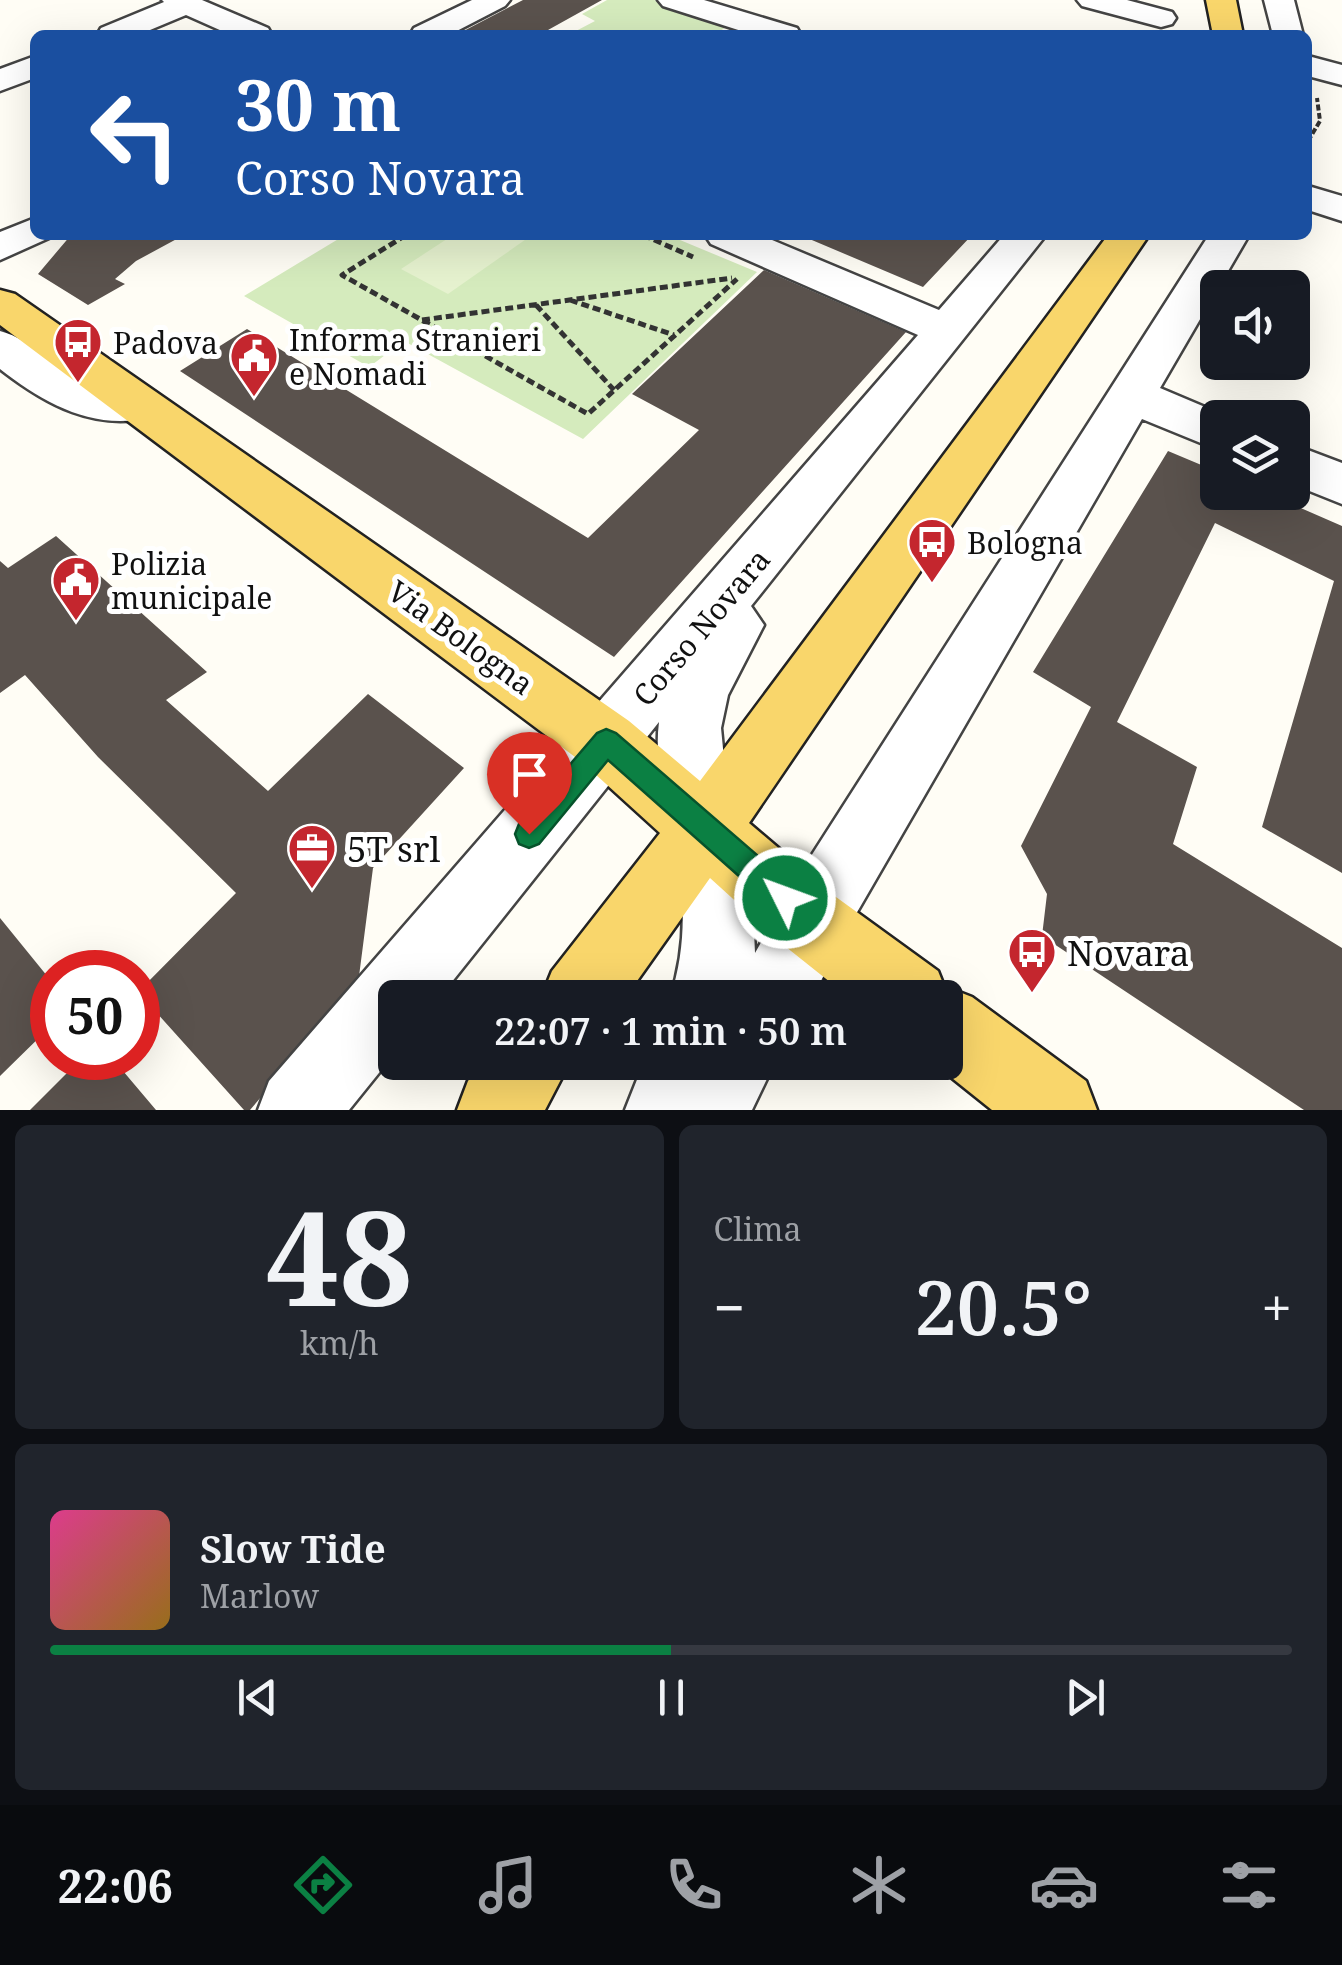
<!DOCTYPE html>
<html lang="it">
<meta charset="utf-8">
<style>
:root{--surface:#171b24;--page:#20242c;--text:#f1f3f6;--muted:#9ea1a6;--line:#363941;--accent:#0b8043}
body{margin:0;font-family:"Noto Serif",serif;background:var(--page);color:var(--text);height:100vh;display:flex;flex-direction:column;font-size:38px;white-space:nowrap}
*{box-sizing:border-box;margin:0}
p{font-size:32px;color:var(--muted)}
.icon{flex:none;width:55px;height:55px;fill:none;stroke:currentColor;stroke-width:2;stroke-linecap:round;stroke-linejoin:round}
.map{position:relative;height:1110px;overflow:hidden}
.drawer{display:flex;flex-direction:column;gap:15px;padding:15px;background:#0d0f14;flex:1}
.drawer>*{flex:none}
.hud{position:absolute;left:30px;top:30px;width:1282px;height:210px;border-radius:15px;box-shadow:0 10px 40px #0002;background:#1a4fa0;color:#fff;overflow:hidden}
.tools{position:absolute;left:1200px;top:270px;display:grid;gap:20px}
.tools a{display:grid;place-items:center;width:110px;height:110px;border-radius:15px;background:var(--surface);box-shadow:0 10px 40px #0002;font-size:50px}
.speed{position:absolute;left:30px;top:950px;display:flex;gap:20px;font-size:50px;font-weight:700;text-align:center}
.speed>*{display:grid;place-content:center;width:130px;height:130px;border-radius:50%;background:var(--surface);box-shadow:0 10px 40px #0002;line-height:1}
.speed .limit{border:15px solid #d22;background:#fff;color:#111}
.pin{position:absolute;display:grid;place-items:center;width:85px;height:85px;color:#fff;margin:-102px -42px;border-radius:50% 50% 50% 0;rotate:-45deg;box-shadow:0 0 10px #0007}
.pin .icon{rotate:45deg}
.me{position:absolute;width:110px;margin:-55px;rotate:312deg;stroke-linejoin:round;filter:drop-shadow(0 0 8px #0008)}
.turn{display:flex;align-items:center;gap:35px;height:210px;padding:0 40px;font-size:45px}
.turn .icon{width:130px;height:130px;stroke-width:2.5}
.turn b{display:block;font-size:70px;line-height:85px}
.big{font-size:75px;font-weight:600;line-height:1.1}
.drawer .card{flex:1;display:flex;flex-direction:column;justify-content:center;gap:15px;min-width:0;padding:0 35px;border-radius:15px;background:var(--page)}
.drawer .dial{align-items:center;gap:0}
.dial b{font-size:130px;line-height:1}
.song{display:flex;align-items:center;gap:30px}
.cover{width:120px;height:120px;border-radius:15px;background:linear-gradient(135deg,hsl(330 70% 55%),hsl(40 70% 35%))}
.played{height:10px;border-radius:5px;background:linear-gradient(90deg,var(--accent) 50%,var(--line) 50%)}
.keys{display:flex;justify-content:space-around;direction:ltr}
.heat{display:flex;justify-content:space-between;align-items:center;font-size:55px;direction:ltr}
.drawer .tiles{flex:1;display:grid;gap:15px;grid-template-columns:1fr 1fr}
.card:last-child{grid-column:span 2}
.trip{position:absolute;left:378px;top:980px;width:585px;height:100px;border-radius:15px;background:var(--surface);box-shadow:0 10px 40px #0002;font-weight:600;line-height:100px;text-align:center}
.tab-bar{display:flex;height:160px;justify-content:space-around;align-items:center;background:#090b0e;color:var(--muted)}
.tab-bar .icon{width:70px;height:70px}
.tab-bar .selected{color:var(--accent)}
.tab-bar b{font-size:45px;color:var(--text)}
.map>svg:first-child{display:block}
</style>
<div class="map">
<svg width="1342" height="1110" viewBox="0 0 1342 1110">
<rect width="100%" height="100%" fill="#fffdf5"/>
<path fill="#d5ebbd" d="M607 0H654L730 25 713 35 574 32 595 21 582 14Z
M345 235H668L757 272 583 439 404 341 369 367 244 296Z"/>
<path fill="#e6f2cf" d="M453 235H532L448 294 401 269Z"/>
<path fill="#5a524d" d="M523 0H602L539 35H456Z
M71 235H184L136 261 115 279 125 284 88 305 38 274Z
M800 235H972L923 287Z
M764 270 906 332 614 657 180 371 247 329 588 538 699 430 632 394Z
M1168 451 1218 472V492H1264L1342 526V873L1262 827 1334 581 1215 523 1117 722 1197 767 1173 844 1342 948V1110H1304L1042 936 1047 894 1021 846 1091 707 1033 672Z
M56 536 207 672 166 700 268 791 368 694 464 768 373 868 358 984 250 1110H244L138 992 236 893 98 757 25 675 0 693V561L8 568Z
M0 918 52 982V1025L0 1076Z
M82 1058H112L156 1110H30Z"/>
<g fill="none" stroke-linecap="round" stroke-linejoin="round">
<g stroke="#444" stroke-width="5">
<path id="minor" d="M162 0H202L268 28 272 35H231L186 15 138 35H97L101 28 164 2Z
M472 0H510L505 6 449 35H410L414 28Z
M658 0H704L797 28 801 35H754L663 6Z
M1077 0H1127L1172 12 1176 18 1172 24 1161 27 1082 6Z
M1264 0H1294L1303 35H1273Z
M35 56V78L0 91V69Z
M1308 56 1342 65V85L1308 76Z
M1308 186 1342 196V221L1308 210Z
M35 218V235H52L49 238 0 260V232Z
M705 235H760L939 310 1004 235H1046L751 606 764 625 728 695 721 728 725 769 752 888 755 953 806 864 1209 235H1249L1160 388 1231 418H1218V450L1142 419 856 914 812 998H670C688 944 685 891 673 837 665 799 654 760 659 722L439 998H395V1053L349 1110H258L269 1081 918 335 711 244Z
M0 331C34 340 57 372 91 384 111 391 134 386 155 392L162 404 155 416C96 433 45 404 0 369Z
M1292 444 1342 463V504L1292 484Z
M644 1062H775L752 1110H625Z"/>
</g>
<g stroke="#222" stroke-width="5">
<path id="major" d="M1206 0H1236L1243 35H1213Z
M1108 235H1149L749 823 836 897 938 971 944 986 972 997 1086 1081 1097 1110H992L932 1062H945V998H850L786 947 710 878 625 998H541L552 971 660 833 583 763 0 325V290L15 294 629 721 700 781Z
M482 1062H570L545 1110H457L468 1081Z"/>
</g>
<path stroke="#333" stroke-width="4" stroke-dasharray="6 2.5" stroke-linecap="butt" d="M1308 141 1320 121 1317 98"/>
<path stroke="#333" stroke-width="5" stroke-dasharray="8 4" stroke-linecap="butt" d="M406 235 342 275 588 414 737 279
M643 235 693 257
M570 300 674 335
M536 305 614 390
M422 320 732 278"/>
<use href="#minor" fill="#fff" fill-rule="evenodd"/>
<use href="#major" fill="#f9d66b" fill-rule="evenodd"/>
</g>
<path fill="#0b8043" stroke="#07532c" stroke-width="2.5" d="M606 729 616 733 795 888 800 898 795 908 785 913 775 908 608 760 539 844 529 848 519 844 515 834 519 824 597 733Z"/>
<defs>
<g id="bus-pin" transform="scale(2.5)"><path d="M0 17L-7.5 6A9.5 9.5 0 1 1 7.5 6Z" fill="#c4262e" stroke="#fff"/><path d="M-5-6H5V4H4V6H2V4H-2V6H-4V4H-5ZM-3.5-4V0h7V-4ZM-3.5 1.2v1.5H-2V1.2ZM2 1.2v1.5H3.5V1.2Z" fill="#fff"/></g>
<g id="civic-pin" transform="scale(2.5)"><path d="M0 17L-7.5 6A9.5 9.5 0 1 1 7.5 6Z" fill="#c4262e" stroke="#fff"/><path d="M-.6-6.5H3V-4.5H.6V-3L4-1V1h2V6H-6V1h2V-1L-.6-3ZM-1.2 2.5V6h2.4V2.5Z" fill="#fff"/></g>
<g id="office-pin" transform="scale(2.5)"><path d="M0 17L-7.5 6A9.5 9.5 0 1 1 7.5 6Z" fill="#c4262e" stroke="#fff"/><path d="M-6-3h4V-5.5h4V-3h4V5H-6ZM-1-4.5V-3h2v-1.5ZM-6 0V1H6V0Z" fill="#fff"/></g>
</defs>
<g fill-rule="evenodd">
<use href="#bus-pin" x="78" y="342"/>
<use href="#civic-pin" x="254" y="356"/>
<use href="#bus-pin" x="932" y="542"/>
<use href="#civic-pin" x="76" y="580"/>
<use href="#office-pin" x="312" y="848"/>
<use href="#bus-pin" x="1032" y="952"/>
</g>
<g text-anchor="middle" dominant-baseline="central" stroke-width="10" stroke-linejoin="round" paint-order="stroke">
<g font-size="30" fill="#111" stroke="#fff" text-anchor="start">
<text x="289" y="339">Informa Stranieri<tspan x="289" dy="34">e Nomadi</tspan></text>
<text x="113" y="342">Padova</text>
<text x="967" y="542">Bologna</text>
<text x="111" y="563">Polizia<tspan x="111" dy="34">municipale</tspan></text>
</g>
<g font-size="30" fill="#111" stroke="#fff">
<text transform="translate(701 627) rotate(-50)">Corso Novara</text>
<text transform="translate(461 637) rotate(36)">Via Bologna</text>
</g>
<g font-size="35" fill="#111" stroke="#fff" text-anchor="start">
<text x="347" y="848">5T srl</text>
<text x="1067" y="952">Novara</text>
</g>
</g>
</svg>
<div class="tools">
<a><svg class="icon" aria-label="sound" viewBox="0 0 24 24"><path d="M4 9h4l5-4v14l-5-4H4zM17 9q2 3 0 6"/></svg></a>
<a><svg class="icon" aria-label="layers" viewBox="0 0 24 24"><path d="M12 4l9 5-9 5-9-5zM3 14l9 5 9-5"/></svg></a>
</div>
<div class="speed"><div class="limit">50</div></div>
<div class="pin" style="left:529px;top:834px;background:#d93025"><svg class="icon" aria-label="arrive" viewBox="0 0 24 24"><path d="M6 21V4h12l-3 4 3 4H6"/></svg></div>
<svg class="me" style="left:785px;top:898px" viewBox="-20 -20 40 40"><circle r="17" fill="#0b8043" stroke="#fff" stroke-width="3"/><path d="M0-11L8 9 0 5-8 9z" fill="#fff"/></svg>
<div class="trip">22:07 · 1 min · 50 m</div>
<div class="hud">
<div class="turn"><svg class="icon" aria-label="left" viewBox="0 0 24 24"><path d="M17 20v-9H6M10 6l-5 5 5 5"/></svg><div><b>30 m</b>Corso Novara</div></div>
</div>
</div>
<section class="drawer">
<div class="tiles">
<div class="card dial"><b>48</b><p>km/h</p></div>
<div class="card"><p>Clima</p>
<div class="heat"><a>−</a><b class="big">20.5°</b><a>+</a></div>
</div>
<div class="card">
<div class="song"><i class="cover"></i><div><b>Slow Tide</b><p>Marlow</p></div></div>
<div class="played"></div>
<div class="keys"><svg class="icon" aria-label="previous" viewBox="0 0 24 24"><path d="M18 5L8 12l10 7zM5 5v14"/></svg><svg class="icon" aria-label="pause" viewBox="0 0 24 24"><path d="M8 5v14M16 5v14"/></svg><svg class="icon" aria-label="next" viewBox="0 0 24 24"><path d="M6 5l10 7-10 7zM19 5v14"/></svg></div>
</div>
</div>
</section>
<nav class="tab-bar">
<b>22:06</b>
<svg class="icon selected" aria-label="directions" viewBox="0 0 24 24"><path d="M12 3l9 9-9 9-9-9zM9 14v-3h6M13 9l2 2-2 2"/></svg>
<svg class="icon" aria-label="music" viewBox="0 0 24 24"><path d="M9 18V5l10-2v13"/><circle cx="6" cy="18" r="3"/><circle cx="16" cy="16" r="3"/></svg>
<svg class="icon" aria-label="phone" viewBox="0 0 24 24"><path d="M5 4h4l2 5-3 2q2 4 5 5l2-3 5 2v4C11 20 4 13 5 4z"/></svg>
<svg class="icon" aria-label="climate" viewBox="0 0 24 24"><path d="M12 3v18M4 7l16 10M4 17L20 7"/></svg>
<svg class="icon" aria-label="car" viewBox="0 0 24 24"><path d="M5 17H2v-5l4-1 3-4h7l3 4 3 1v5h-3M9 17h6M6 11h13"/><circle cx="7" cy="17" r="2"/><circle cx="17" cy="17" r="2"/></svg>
<svg class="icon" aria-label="filters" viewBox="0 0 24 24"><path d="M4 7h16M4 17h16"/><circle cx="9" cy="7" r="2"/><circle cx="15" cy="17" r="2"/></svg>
</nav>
